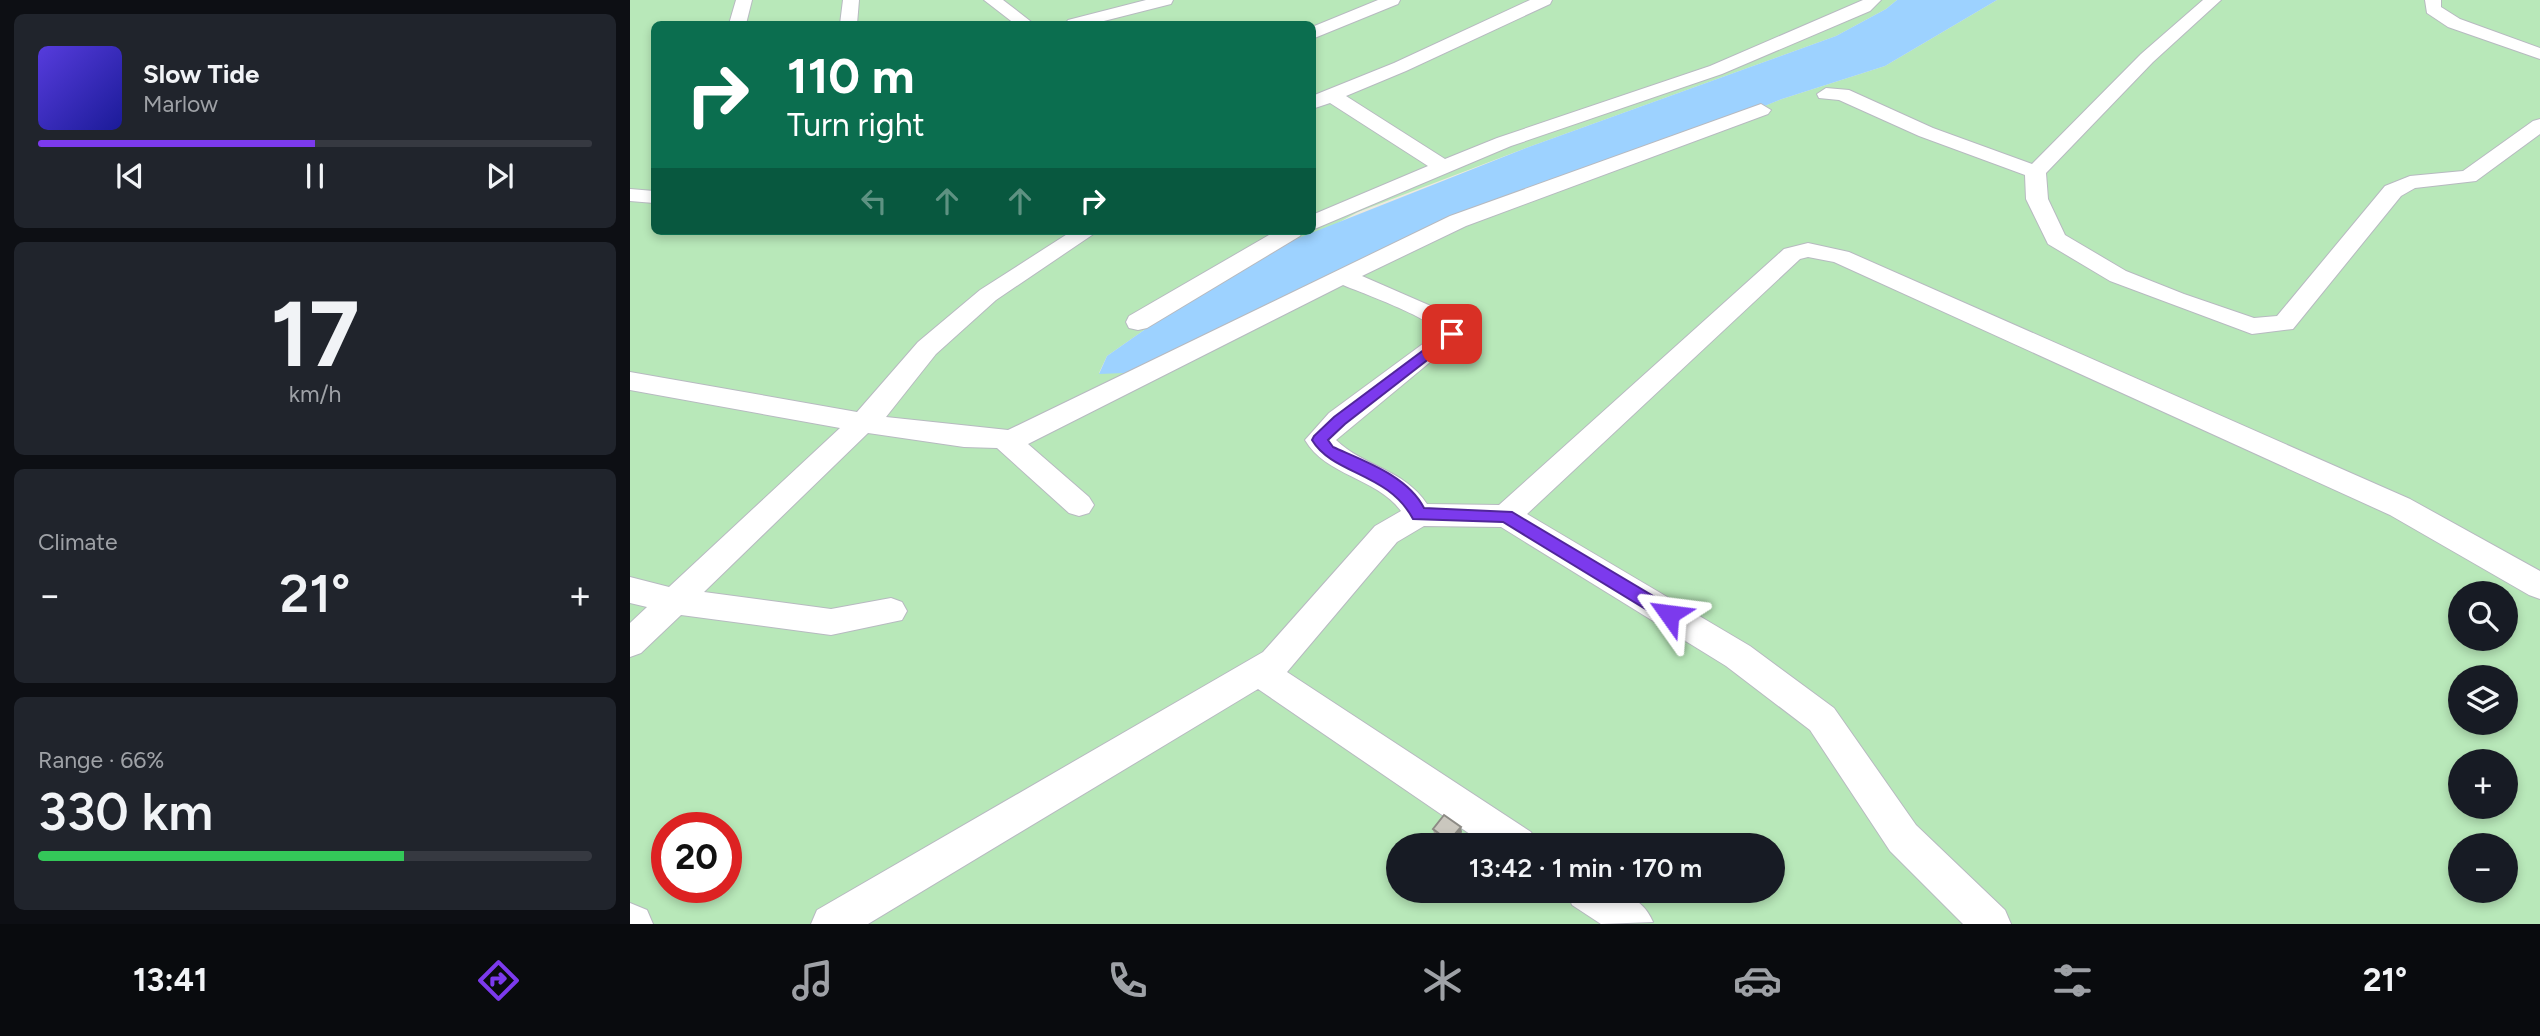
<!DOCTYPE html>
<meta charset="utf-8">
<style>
:root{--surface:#171b24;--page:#20242c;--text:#f1f3f6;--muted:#9ea1a6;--line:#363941;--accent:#7c3aed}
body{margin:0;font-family:Figtree,sans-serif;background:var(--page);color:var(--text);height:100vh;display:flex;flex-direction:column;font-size:26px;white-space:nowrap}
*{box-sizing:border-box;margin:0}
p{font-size:23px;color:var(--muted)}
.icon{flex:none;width:38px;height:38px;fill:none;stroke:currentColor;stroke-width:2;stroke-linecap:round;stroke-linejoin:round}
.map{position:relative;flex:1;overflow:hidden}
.details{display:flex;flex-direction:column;gap:14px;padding:14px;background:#0d0f14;width:630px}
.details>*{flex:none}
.banner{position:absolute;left:21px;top:21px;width:665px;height:214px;border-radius:10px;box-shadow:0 4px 10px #0003;background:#0b6e4f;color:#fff;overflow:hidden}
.controls{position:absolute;left:1818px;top:581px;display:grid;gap:14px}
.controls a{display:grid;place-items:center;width:70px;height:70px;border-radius:50%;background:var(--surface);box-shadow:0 4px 10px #0003;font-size:35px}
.speed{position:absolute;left:21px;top:812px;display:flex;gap:14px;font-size:35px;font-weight:700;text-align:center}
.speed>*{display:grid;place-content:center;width:91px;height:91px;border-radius:50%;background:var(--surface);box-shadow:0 4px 10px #0003;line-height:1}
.speed .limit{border:10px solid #d22;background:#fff;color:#111}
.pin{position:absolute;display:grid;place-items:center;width:60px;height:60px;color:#fff;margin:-30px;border-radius:14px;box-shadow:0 4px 10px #0006}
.me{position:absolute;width:77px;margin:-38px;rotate:301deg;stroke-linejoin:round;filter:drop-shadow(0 0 5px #0008)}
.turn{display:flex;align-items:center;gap:24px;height:147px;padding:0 21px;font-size:32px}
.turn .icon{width:91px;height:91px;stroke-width:2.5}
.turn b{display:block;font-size:49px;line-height:60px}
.lanes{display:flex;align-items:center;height:66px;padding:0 21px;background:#0003;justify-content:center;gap:35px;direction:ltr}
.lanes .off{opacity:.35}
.big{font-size:52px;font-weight:600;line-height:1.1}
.details .widget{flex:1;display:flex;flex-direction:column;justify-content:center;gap:10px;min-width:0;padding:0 24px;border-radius:10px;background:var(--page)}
.details .dial{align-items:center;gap:0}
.dial b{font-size:91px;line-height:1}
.song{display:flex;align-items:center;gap:21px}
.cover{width:84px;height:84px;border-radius:10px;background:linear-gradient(135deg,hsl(250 70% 55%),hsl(240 70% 35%))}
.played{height:7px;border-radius:4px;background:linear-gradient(90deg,var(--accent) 50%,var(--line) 50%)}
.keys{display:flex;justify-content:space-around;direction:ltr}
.heat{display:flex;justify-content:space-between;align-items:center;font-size:38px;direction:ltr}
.charge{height:10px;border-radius:5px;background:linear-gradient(90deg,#34c759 66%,var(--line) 0)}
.trip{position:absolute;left:756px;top:833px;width:399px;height:70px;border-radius:35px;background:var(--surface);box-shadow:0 4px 10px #0003;font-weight:600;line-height:70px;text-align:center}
.menu{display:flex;height:112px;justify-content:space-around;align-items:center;background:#090b0e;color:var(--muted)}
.menu .icon{width:49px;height:49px}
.menu .on{color:var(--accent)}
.menu b{font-size:32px;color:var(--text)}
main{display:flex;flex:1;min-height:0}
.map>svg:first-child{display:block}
</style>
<main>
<section class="details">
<div class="widget">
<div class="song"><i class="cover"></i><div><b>Slow Tide</b><p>Marlow</p></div></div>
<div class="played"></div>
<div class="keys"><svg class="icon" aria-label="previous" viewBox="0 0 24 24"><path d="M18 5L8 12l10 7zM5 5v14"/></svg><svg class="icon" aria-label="pause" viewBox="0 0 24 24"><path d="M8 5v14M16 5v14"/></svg><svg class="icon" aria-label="next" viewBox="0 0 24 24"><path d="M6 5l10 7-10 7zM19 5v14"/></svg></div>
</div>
<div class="widget dial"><b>17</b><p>km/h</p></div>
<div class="widget"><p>Climate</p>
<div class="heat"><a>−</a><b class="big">21°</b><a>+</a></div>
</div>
<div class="widget"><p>Range · 66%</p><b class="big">330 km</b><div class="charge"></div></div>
</section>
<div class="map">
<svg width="1910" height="924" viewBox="0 0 1910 924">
<rect width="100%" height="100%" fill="#edeadf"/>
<path fill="#b8e8b9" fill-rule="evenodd" d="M0 0H1267L1256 9 1206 36 896 148 728 212 527 321 477 356 469 373 722 267 1152 99 1255 66 1367 0H1910V924H0ZM24 24H682V231H24ZM1830 593H1876V639H1830ZM1830 677H1876V723H1830ZM1830 761H1876V807H1830ZM37 828H96V887H37ZM768 845H1143V891H768ZM1830 845H1876V891H1830Z"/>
<path fill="#9dd2ff" d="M1267 0H1367L1255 66 1152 99 1090 124 986 159 553 349 494 373 469 374 477 356 527 321 651 245 896 148 1206 36 1256 9Z"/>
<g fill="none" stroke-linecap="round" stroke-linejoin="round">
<g stroke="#b7bac0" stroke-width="2">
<path id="minor" d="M106 0H122L116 24H99Z
M213 0H229L227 24H210Z
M354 0H373L404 24H385Z
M516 0H543L541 4 462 24H435L438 20Z
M748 0H770L768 4 682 39V27Z
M900 0H922L920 4 776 71 716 96 815 159 867 138 1080 66 1233 0H1251L1240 11 1092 74 881 146 682 230V215L798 166 700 103 682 109V96L764 63Z
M1573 0H1591L1523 62 1416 173 1418 199 1435 235 1496 271 1554 294 1624 318 1647 316 1755 186 1780 176 1833 171 1903 121 1910 119V134L1846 181 1785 188 1771 196 1663 329 1622 334 1480 281 1418 244 1396 199 1395 175 1289 136 1209 100 1189 98 1187 94 1196 88 1219 90 1303 128 1402 164 1511 54Z
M1795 0H1811V7L1830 19 1910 48V59L1818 27 1797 13Z
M1131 104 1141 110 1138 114 836 226 732 276 826 317 834 334 706 440C734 467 774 469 797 504L869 505 1154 249 1178 243 1219 252 1780 499 1910 571V599L1899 595 1760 515 1204 262 1178 257 1170 259 897 514 1120 646 1204 708 1286 825 1375 910 1381 924H1333L1260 851 1180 730 1096 666 871 527 794 526 767 542 657 672 901 832 907 845H856L628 689 238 924H181L187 910 633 652 745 526 771 511C747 478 696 476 675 440L699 413 809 332C799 317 732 293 713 285L398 444 459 497 464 505 459 513 449 516 439 513 367 448 334 447 238 433 74 592 201 609 261 598 272 602 277 611 272 620 201 635 51 615 11 653 0 657V623L17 607 0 603V577L39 587 210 428 0 390V372L227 412 288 342 350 290 442 231H468L366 300 306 354 256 417 378 430 820 216Z
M0 189 24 191V203L0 201Z
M646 231H673L670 236 517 328 508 330 499 328 496 322 499 316Z
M937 891C970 889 1008 886 1023 922L971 924 942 905Z
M0 903 17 910 23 924H0Z"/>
</g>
<use href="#minor" fill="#fff" fill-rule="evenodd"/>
</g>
<path fill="#aeaba3" d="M803 829 832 832 822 845H819L804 834Z"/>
<path fill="#8d8b85" d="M831 827 832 832 822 845H820L819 841Z"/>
<path fill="#cac7be" stroke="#8d8b85" stroke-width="2" d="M814 815 831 827 819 841 803 829Z"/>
<path fill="#7c3aed" stroke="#51269a" stroke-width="2" d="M822 329 827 331V337L715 424 698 440 703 447C734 461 778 476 794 508L882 512 1045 609 1048 614 1045 619 1039 621 1032 619 873 522 783 519C758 472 703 475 682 440L684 436 704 417Z"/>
</svg>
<div class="controls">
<a><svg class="icon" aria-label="search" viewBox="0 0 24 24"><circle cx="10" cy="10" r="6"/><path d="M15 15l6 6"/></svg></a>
<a><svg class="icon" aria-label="layers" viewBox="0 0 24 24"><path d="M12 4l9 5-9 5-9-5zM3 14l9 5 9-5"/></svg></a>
<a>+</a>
<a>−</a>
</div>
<div class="speed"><div class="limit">20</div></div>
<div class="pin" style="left:822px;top:334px;background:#d93025"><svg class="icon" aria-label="arrive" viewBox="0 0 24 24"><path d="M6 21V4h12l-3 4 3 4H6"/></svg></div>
<svg class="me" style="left:1039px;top:614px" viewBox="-20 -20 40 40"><path d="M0-17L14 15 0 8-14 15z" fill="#7c3aed" stroke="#fff" stroke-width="4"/></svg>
<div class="trip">13:42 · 1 min · 170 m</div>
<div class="banner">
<div class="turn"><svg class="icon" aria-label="right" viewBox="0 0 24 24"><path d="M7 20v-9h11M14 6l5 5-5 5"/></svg><div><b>110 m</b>Turn right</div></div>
<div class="lanes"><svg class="icon off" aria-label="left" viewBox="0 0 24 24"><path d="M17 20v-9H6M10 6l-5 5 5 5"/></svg><svg class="icon off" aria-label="ahead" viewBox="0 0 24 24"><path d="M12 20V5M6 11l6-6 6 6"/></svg><svg class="icon off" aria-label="ahead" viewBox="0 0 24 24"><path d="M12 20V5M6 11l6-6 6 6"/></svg><svg class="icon" aria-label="right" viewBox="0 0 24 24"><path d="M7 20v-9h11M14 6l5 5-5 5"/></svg></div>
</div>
</div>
</main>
<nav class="menu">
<b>13:41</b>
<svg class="icon on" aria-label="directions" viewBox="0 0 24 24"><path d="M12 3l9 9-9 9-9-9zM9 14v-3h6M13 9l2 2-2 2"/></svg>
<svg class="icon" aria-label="music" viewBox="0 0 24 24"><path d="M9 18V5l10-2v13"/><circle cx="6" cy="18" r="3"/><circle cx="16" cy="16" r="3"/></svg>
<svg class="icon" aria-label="phone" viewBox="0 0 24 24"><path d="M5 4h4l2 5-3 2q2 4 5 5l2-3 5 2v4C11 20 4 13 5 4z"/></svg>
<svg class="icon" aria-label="climate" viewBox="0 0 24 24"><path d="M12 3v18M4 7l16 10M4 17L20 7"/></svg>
<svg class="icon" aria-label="car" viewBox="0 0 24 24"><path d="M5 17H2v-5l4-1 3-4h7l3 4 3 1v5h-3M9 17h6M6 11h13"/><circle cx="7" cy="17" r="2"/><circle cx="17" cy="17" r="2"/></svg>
<svg class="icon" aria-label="filters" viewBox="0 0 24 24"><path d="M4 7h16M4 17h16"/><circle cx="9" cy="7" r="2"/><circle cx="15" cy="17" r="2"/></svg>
<b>21°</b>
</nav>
